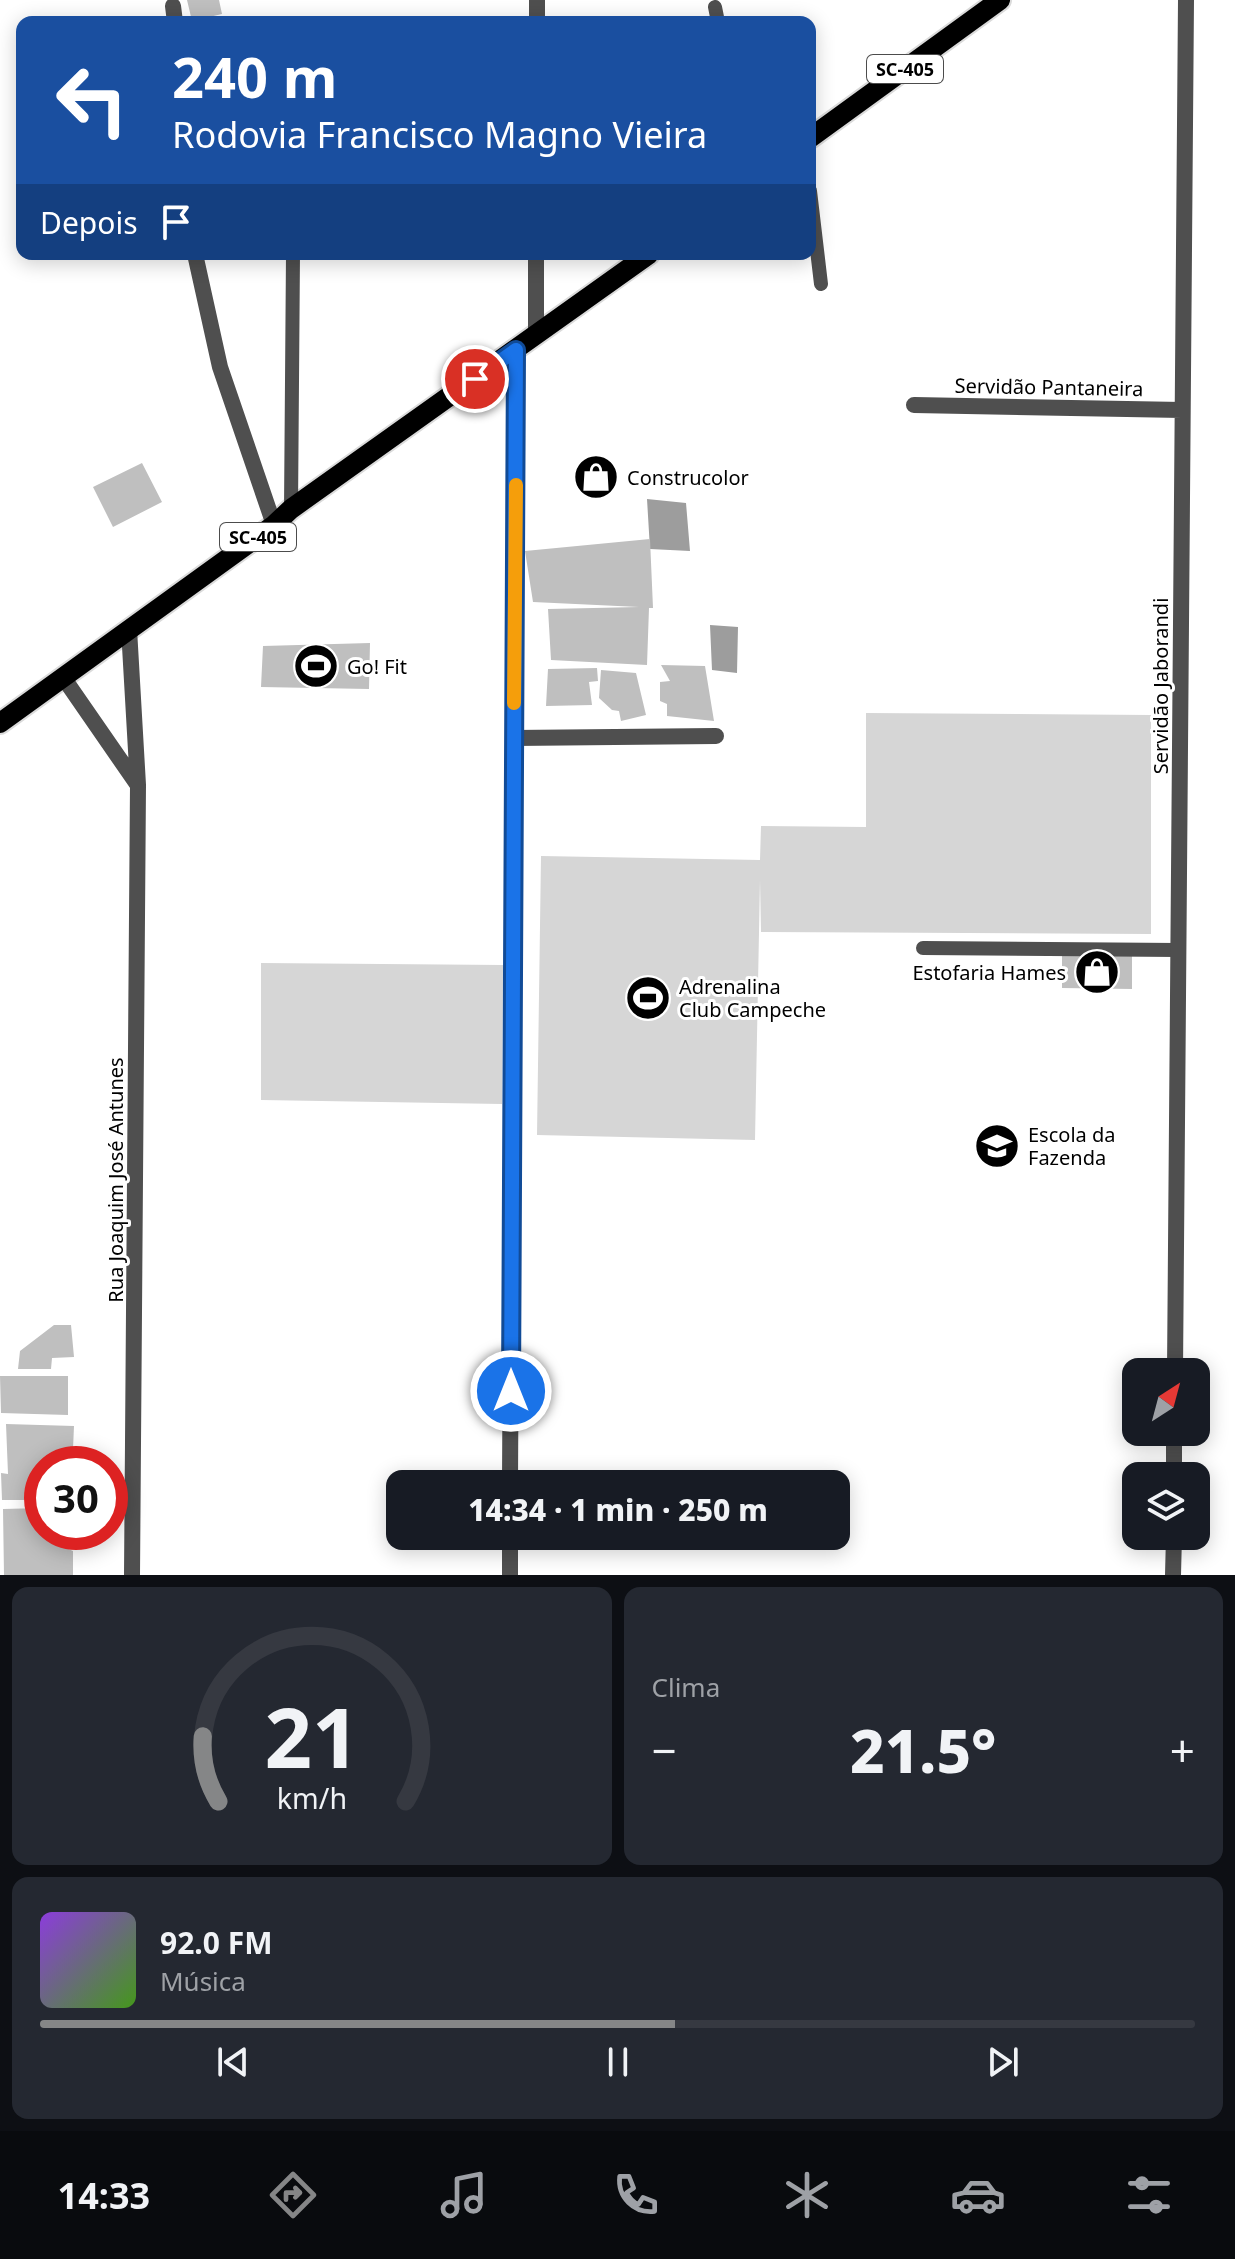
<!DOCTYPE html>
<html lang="pt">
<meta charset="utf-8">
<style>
:root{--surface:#171b24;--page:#242831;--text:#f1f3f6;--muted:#9ea1a6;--line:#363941;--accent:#858687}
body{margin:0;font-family:"Noto Sans",sans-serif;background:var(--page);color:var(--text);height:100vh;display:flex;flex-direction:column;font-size:30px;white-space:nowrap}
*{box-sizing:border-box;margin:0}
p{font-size:26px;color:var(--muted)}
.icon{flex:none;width:44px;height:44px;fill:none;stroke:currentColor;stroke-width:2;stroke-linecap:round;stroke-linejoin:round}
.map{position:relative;height:1575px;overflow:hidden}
.sheet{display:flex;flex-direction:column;gap:12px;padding:12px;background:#0d0f14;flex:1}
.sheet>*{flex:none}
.top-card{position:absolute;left:16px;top:16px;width:800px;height:244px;border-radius:16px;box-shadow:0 4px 20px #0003;background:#1a4fa0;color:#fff;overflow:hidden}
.needle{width:52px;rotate:36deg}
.tools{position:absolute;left:1122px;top:1358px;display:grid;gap:16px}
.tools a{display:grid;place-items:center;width:88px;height:88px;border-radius:16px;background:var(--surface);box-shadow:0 4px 20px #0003;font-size:40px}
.speed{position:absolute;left:24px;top:1446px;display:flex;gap:16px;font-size:40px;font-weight:700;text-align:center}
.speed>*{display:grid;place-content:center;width:104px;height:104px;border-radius:50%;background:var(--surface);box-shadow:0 4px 20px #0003;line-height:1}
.speed .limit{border:12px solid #d22;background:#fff;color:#111}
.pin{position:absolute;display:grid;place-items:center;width:68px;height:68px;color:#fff;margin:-34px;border:4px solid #fff;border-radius:50%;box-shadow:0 2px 8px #0007}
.me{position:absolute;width:88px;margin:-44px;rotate:0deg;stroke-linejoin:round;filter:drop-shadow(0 0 6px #0008)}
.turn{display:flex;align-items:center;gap:28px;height:168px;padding:0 24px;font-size:36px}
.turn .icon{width:104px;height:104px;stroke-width:2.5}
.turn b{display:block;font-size:56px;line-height:68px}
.then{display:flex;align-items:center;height:76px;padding:0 24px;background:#0003;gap:16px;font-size:30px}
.big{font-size:60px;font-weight:800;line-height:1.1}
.sheet .tile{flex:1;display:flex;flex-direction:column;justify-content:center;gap:12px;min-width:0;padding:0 28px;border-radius:16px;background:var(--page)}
.sheet .dial{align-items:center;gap:0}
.dial svg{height:208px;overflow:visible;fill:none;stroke:var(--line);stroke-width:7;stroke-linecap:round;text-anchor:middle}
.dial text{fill:var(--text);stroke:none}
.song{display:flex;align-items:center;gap:24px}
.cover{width:96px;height:96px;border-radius:12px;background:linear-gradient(135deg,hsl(270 70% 55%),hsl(100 70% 35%))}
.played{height:8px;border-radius:4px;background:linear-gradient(90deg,var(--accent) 55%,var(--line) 55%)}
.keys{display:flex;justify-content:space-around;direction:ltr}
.heat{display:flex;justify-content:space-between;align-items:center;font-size:44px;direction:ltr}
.sheet .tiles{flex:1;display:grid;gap:12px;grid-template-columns:1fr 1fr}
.tile:last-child{grid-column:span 2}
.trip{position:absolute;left:386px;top:1470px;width:464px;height:80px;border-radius:16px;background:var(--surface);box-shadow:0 4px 20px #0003;font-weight:800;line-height:80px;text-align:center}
.menu{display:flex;height:128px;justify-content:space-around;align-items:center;background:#090b0e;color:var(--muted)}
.menu .icon{width:56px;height:56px}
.menu .current{color:var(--accent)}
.menu b{font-size:36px;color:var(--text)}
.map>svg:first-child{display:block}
</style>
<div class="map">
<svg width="1235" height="1575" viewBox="0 0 1235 1575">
<rect width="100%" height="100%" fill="#fff"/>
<path fill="#d6d6d6" d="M866 713 1151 715V934L761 932 760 880 755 1140 537 1135 541 856 760 860 761 826 866 827Z
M261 963 503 965 502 1104 261 1100Z"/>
<path fill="#9d9d9d" d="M647 499 686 503 690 551 650 549Z
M710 625 738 627 737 673 712 670Z"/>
<path fill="#bfbfbf" d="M187 0H219L222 14 192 21Z
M142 463 162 502 113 527 93 487Z
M650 539 653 608H649L647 665 551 660 548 609 639 607 533 602 525 551Z
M370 643 369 689 261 687 263 646Z
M661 665 705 666 714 721 667 716V704L660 701V682L670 681Z
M597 668 598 681 589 682 592 705 546 706 548 669Z
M601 670 636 673 646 715 621 721 619 711 612 710 599 698Z
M1062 955 1132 956V989L1062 988Z
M54 1325H71L74 1357 52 1358 51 1369H18L20 1351Z
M0 1376H68V1415L1 1413Z
M6 1424 74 1426 73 1449H68V1464H42V1500H2L1 1473 8 1474Z
M42 1508V1532H66V1548L73 1551V1575H4L3 1509Z"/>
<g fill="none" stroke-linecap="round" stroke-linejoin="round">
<g stroke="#dbdbdb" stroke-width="24">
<path id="primary" d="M810 138 1000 0
M0 723 274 525 291 509 649 254"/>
</g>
<path stroke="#4f4f4f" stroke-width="14" d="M715 7 718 22
M810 191 821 284
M291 509 293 254
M923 948 1178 950"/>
<path stroke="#4f4f4f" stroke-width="16" d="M173 6 175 22
M537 22V0
M195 254 220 367 274 525
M536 336V254
M914 405 1182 410
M129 629 138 785 132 1575
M63 677 137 784
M514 738 716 736
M1175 1372 1186 0
M1174 1476V1432
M510 1484 516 350
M510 1575V1536
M1173 1575 1174 1536"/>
<use href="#primary" stroke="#000" stroke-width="20"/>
</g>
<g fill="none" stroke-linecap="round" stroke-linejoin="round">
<g stroke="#114b97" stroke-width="20">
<path id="route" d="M475 379 516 350 511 1391"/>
</g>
<use href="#route" stroke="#1a73e8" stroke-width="14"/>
<path stroke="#f59e0b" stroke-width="14" d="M514 703 516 485"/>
</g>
<defs>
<g id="shop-disc" transform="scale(2.3)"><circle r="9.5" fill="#000" stroke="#fff"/><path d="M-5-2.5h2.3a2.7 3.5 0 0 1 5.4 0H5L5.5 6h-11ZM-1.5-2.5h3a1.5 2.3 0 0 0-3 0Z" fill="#fff"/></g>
<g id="stadium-disc" transform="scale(2.3)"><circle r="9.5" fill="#000" stroke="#fff"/><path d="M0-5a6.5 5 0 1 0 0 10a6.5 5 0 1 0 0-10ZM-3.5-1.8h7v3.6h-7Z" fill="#fff"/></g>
<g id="school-disc" transform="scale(2.3)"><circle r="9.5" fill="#000" stroke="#fff"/><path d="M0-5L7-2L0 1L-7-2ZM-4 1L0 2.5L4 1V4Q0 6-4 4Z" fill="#fff"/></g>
</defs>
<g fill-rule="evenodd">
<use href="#shop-disc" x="596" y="477"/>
<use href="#stadium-disc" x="316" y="666"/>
<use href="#shop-disc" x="1097" y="972"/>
<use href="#stadium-disc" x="648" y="998"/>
<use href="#school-disc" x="997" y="1146"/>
</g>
<g text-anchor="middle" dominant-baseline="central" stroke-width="6" stroke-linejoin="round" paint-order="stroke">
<g fill="#fff" stroke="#4c4c4c" stroke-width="2">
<rect x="867" y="55" width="76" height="28" rx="6"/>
<rect x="220" y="523" width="76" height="28" rx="6"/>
</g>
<g font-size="18" font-weight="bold" fill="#000">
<text x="905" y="69">SC-405</text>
<text x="258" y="537">SC-405</text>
</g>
<g font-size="20" fill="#000" stroke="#fff">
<text transform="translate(1049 387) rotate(1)">Servidão Pantaneira</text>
<text transform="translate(1160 686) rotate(-90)">Servidão Jaborandi</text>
<text transform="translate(115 1180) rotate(-90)">Rua Joaquim José Antunes</text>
</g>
<g font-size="20" fill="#000" stroke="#fff" text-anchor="start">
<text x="627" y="477">Construcolor</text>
<text x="347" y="666">Go! Fit</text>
<text x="1066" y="972" text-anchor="end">Estofaria Hames</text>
<text x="679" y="986">Adrenalina<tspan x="679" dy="23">Club Campeche</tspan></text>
<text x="1028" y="1134">Escola da<tspan x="1028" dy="23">Fazenda</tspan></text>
</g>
</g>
</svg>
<div class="tools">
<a><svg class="needle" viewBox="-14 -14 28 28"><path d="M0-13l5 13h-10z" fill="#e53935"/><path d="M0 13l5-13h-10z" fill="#9ea1a6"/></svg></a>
<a><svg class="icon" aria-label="layers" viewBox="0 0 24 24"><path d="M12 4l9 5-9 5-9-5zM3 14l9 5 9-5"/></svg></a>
</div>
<div class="speed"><div class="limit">30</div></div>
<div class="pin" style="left:475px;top:379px;background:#d93025"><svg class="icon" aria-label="arrive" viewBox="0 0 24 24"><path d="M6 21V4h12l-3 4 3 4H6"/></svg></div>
<svg class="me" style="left:511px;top:1391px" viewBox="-20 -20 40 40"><circle r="17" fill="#1a73e8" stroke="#fff" stroke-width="3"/><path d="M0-11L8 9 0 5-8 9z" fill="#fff"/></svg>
<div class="trip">14:34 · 1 min · 250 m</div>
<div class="top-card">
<div class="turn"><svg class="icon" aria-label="left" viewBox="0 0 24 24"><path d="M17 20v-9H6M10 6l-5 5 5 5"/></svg><div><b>240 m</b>Rodovia Francisco Magno Vieira</div></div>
<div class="then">Depois<svg class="icon" aria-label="arrive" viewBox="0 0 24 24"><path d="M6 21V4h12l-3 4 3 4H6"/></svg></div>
</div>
</div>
<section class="sheet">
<div class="tiles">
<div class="tile dial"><svg viewBox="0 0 100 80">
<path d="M14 69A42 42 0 1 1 86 69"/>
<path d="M14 69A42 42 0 0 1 8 44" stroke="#858687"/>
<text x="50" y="56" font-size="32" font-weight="700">21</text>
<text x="50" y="72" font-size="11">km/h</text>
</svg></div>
<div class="tile"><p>Clima</p>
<div class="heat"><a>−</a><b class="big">21.5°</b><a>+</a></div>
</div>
<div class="tile">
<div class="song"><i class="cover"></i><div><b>92.0 FM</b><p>Música</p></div></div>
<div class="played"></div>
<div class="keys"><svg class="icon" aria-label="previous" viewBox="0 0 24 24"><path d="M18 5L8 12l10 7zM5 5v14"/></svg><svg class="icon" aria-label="pause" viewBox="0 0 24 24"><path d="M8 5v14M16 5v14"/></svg><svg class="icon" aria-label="next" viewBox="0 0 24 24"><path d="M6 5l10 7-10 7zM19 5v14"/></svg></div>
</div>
</div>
</section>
<nav class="menu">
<b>14:33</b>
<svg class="icon current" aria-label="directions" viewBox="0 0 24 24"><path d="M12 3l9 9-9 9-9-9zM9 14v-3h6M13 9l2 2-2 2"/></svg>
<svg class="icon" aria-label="music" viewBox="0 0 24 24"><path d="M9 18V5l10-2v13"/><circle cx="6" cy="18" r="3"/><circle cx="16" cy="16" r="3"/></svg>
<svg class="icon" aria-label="phone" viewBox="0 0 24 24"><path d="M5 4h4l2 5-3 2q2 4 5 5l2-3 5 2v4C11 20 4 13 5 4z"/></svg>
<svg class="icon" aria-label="climate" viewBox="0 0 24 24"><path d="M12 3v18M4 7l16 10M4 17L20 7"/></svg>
<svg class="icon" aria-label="car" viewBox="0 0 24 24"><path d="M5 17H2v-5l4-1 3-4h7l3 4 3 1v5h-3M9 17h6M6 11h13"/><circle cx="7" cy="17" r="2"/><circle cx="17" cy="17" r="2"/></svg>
<svg class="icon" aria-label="filters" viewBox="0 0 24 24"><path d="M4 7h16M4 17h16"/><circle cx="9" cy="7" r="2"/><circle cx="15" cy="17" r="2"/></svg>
</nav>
